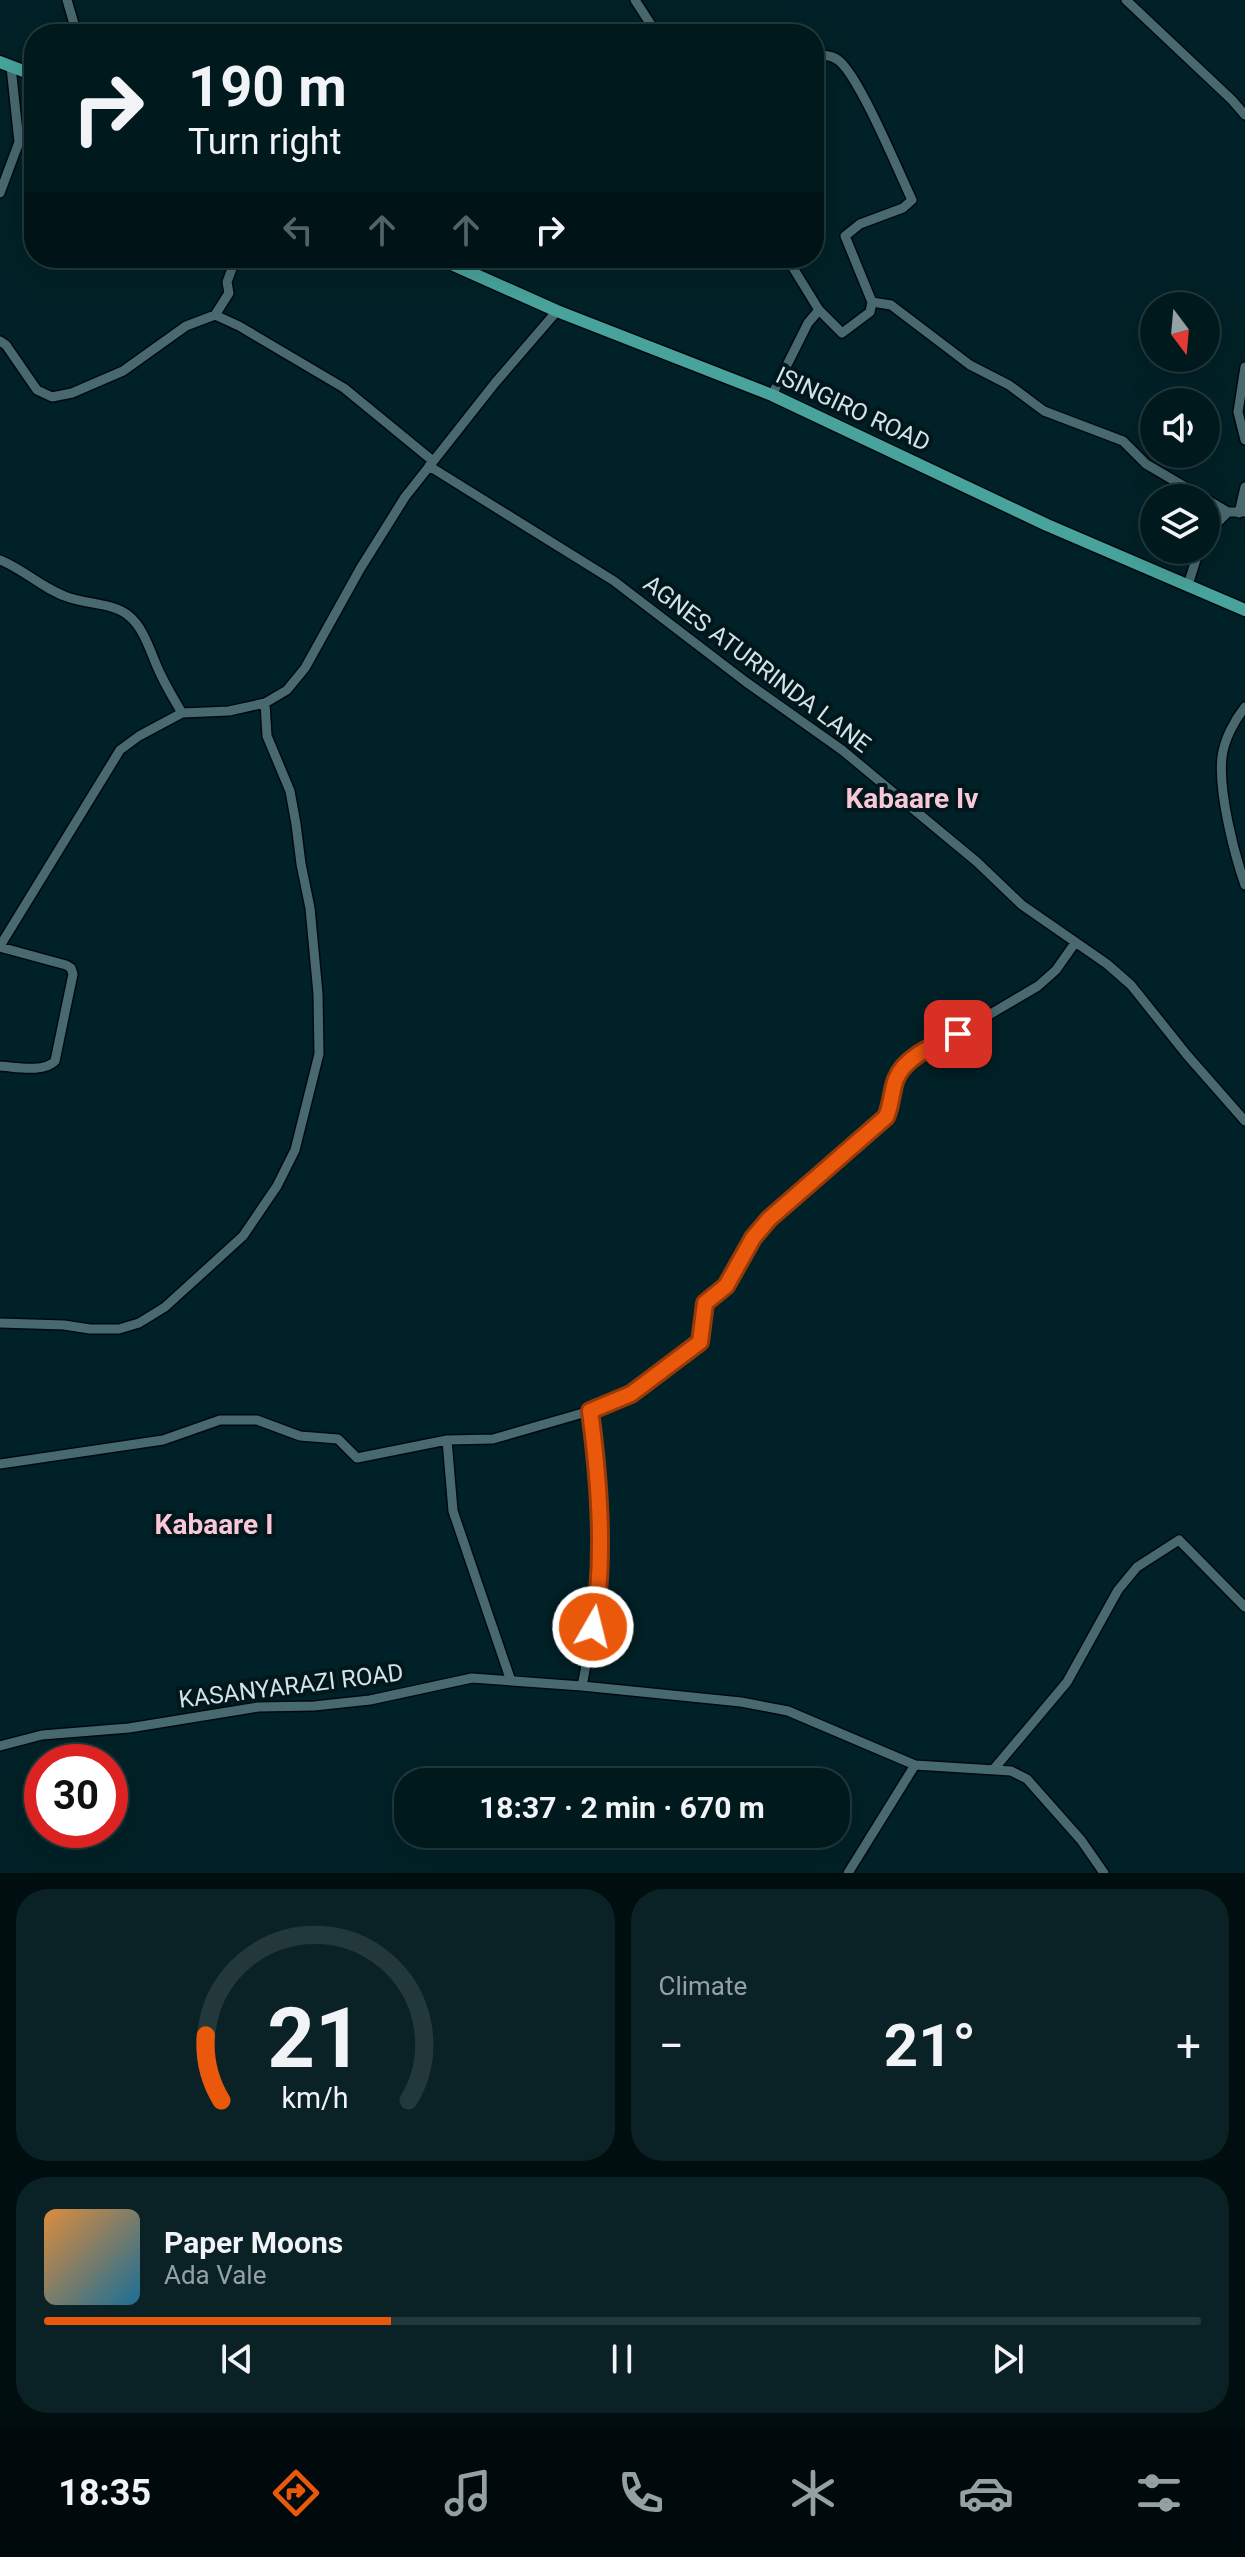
<!DOCTYPE html>
<meta charset="utf-8">
<style>
:root{--surface:#00191d;--page:#0a2226;--text:#f1f3f6;--muted:#95a0a4;--line:#22383b;--accent:#ea580c}
body{margin:0;font-family:Roboto,sans-serif;background:var(--page);color:var(--text);height:100vh;display:flex;flex-direction:column;font-size:30px;white-space:nowrap}
*{box-sizing:border-box;margin:0}
p{font-size:26px;color:var(--muted)}
.icon{flex:none;width:44px;height:44px;fill:none;stroke:currentColor;stroke-width:2;stroke-linecap:round;stroke-linejoin:round}
.map{position:relative;height:1873px;overflow:hidden}
.panel{display:flex;flex-direction:column;gap:16px;padding:16px;background:#000e10;flex:1}
.panel>*{flex:none}
.banner{position:absolute;left:24px;top:24px;width:800px;height:244px;border-radius:32px;box-shadow:0 8px 32px #0002,0 0 0 2px var(--line);background:#00191d;color:var(--text);overflow:hidden}
.needle{width:52px;rotate:164deg}
.buttons{position:absolute;left:1140px;top:292px;display:grid;gap:16px}
.buttons a{display:grid;place-items:center;width:80px;height:80px;border-radius:50%;background:var(--surface);box-shadow:0 8px 32px #0002,0 0 0 2px var(--line);font-size:40px}
.speed{position:absolute;left:24px;top:1744px;display:flex;gap:16px;font-size:40px;font-weight:700;text-align:center}
.speed>*{display:grid;place-content:center;width:104px;height:104px;border-radius:50%;background:var(--surface);box-shadow:0 8px 32px #0002,0 0 0 2px var(--line);line-height:1}
.speed .limit{border:12px solid #d22;background:#fff;color:#111}
.pin{position:absolute;display:grid;place-items:center;width:68px;height:68px;color:#fff;margin:-34px;border-radius:16px;box-shadow:0 4px 12px #0006}
.me{position:absolute;width:88px;margin:-44px;rotate:8deg;stroke-linejoin:round;filter:drop-shadow(0 0 6px #0008)}
.turn{display:flex;align-items:center;gap:28px;height:168px;padding:0 32px;font-size:36px}
.turn .icon{width:104px;height:104px;stroke-width:2.5}
.turn b{display:block;font-size:56px;line-height:68px}
.lanes{display:flex;align-items:center;height:76px;padding:0 32px;background:#0003;justify-content:center;gap:40px;direction:ltr}
.lanes .off{opacity:.35}
.big{font-size:60px;font-weight:700;line-height:1.1}
.panel .tile{flex:1;display:flex;flex-direction:column;justify-content:center;gap:12px;min-width:0;padding:0 28px;border-radius:32px;background:var(--page)}
.panel .dial{align-items:center;gap:0}
.dial svg{height:208px;overflow:visible;fill:none;stroke:var(--line);stroke-width:7;stroke-linecap:round;text-anchor:middle}
.dial text{fill:var(--text);stroke:none}
.song{display:flex;align-items:center;gap:24px}
.cover{width:96px;height:96px;border-radius:12px;background:linear-gradient(135deg,hsl(30 70% 55%),hsl(200 70% 35%))}
.played{height:8px;border-radius:4px;background:linear-gradient(90deg,var(--accent) 30%,var(--line) 30%)}
.keys{display:flex;justify-content:space-around;direction:ltr}
.heat{display:flex;justify-content:space-between;align-items:center;font-size:44px;direction:ltr}
.panel .tiles{flex:1;display:grid;gap:16px;grid-template-columns:1fr 1fr}
.tile:last-child{grid-column:span 2}
.trip{position:absolute;left:394px;top:1768px;width:456px;height:80px;border-radius:32px;background:var(--surface);box-shadow:0 8px 32px #0002,0 0 0 2px var(--line);font-weight:700;line-height:80px;text-align:center}
.tabs{display:flex;height:128px;justify-content:space-around;align-items:center;background:#000a0c;color:var(--muted)}
.tabs .icon{width:56px;height:56px}
.tabs .current{color:var(--accent)}
.tabs b{font-size:36px;color:var(--text)}
.map>svg:first-child{display:block}
</style>
<div class="map">
<svg width="1245" height="1873" viewBox="0 0 1245 1873">
<rect width="100%" height="100%" fill="#002127"/>
<g fill="none" stroke-linecap="round" stroke-linejoin="round">
<g stroke="#000a0e" stroke-width="12">
<path id="minor" d="M67 0 77 34
M635 0 657 34
M1126 0 1232 100 1245 115
M814 57C821 54 831 55 838 60 859 75 899 173 912 200L903 208 860 224 845 236 872 302 870 312 842 333 819 310
M0 193 19 142 11 67
M872 302 891 305 970 365 1009 385 1044 411 1123 441 1146 464 1204 498
M215 315 229 293 227 282 236 258
M0 341 6 345 37 390 52 397 72 393 123 371 186 326 215 315 239 326 344 388 433 461
M1245 367 1238 412 1245 440
M772 395 808 323 819 310 787 258
M429 466 614 581 746 682 842 750 977 862 1022 905 1107 964 1131 985 1187 1055 1245 1121
M1206 499 1228 512
M1239 513 1245 487
M1206 534 1228 512H1245
M0 560C25 570 44 590 70 598 88 604 114 603 129 616 146 630 151 656 161 675 167 688 175 701 182 713
M1188 585 1199 550
M1245 707C1234 721 1224 740 1222 757 1218 791 1234 853 1245 885
M0 946 120 750 139 736 182 713 229 711 265 703 287 690 305 668 360 569 405 497 495 383 557 311
M0 947 66 965 71 968 73 974 55 1061C44 1073 16 1067 0 1066
M0 1323 64 1325 90 1329H119L139 1323 165 1307 243 1236 277 1186 295 1150 319 1054 318 994 310 908 301 864 296 824 290 791 267 736 265 703
M447 1440 453 1511 511 1681
M0 1464 163 1440 220 1420H257L300 1436 338 1439 357 1458 447 1440 493 1439 590 1411 631 1394 700 1342 705 1303 726 1286 753 1238 769 1219 886 1117C894 1099 894 1082 904 1065L1038 986 1056 970 1075 943
M582 1686 599 1598 598 1473 590 1411
M0 1746 42 1735 129 1728 258 1707 314 1706 370 1700 472 1678 582 1686 741 1702 788 1711 915 1765 1011 1771 1027 1779 1081 1840 1104 1873
M993 1770 1067 1682 1118 1590 1137 1567 1179 1540 1245 1607
M848 1873 915 1765"/>
</g>
<g stroke="#000a0e" stroke-width="15">
<path id="major" d="M0 62 34 75
M438 258 557 311 772 395 1047 525 1245 610"/>
</g>
<use href="#minor" stroke="#486970" stroke-width="9"/>
<use href="#major" stroke="#47a39b" stroke-width="12"/>
</g>
<g fill="none" stroke-linecap="round" stroke-linejoin="round">
<g stroke="#983908" stroke-width="20">
<path id="route" d="M593 1627C606 1561 599 1478 590 1411L631 1394 700 1342 705 1303 726 1286 753 1238 769 1219 886 1117C892 1104 891 1092 896 1079 905 1056 937 1044 958 1034"/>
</g>
<use href="#route" stroke="#ea580c" stroke-width="14"/>
</g>
<g text-anchor="middle" dominant-baseline="central" stroke-width="8" stroke-linejoin="round" paint-order="stroke">
<g font-size="24" fill="#d2e4e8" stroke="#01171c">
<text transform="translate(853 409) rotate(25)">ISINGIRO ROAD</text>
<text transform="translate(757 664) rotate(37)">AGNES ATURRINDA LANE</text>
<text transform="translate(291 1686) rotate(-7)">KASANYARAZI ROAD</text>
</g>
<g font-size="28" font-weight="bold" fill="#f8c7d8" stroke="#01171c">
<text x="912" y="798">Kabaare Iv</text>
<text x="214" y="1524">Kabaare I</text>
</g>
</g>
</svg>
<div class="buttons">
<a><svg class="needle" viewBox="-14 -14 28 28"><path d="M0-13l5 13h-10z" fill="#e53935"/><path d="M0 13l5-13h-10z" fill="#95a0a4"/></svg></a>
<a><svg class="icon" aria-label="sound" viewBox="0 0 24 24"><path d="M4 9h4l5-4v14l-5-4H4zM17 9q2 3 0 6"/></svg></a>
<a><svg class="icon" aria-label="layers" viewBox="0 0 24 24"><path d="M12 4l9 5-9 5-9-5zM3 14l9 5 9-5"/></svg></a>
</div>
<div class="speed"><div class="limit">30</div></div>
<div class="pin" style="left:958px;top:1034px;background:#d93025"><svg class="icon" aria-label="arrive" viewBox="0 0 24 24"><path d="M6 21V4h12l-3 4 3 4H6"/></svg></div>
<svg class="me" style="left:593px;top:1627px" viewBox="-20 -20 40 40"><circle r="17" fill="#ea580c" stroke="#fff" stroke-width="3"/><path d="M0-11L8 9 0 5-8 9z" fill="#fff"/></svg>
<div class="trip">18:37 · 2 min · 670 m</div>
<div class="banner">
<div class="turn"><svg class="icon" aria-label="right" viewBox="0 0 24 24"><path d="M7 20v-9h11M14 6l5 5-5 5"/></svg><div><b>190 m</b>Turn right</div></div>
<div class="lanes"><svg class="icon off" aria-label="left" viewBox="0 0 24 24"><path d="M17 20v-9H6M10 6l-5 5 5 5"/></svg><svg class="icon off" aria-label="ahead" viewBox="0 0 24 24"><path d="M12 20V5M6 11l6-6 6 6"/></svg><svg class="icon off" aria-label="ahead" viewBox="0 0 24 24"><path d="M12 20V5M6 11l6-6 6 6"/></svg><svg class="icon" aria-label="right" viewBox="0 0 24 24"><path d="M7 20v-9h11M14 6l5 5-5 5"/></svg></div>
</div>
</div>
<section class="panel">
<div class="tiles">
<div class="tile dial"><svg viewBox="0 0 100 80">
<path d="M14 69A42 42 0 1 1 86 69"/>
<path d="M14 69A42 42 0 0 1 8 44" stroke="#ea580c"/>
<text x="50" y="56" font-size="32" font-weight="700">21</text>
<text x="50" y="72" font-size="11">km/h</text>
</svg></div>
<div class="tile"><p>Climate</p>
<div class="heat"><a>−</a><b class="big">21°</b><a>+</a></div>
</div>
<div class="tile">
<div class="song"><i class="cover"></i><div><b>Paper Moons</b><p>Ada Vale</p></div></div>
<div class="played"></div>
<div class="keys"><svg class="icon" aria-label="previous" viewBox="0 0 24 24"><path d="M18 5L8 12l10 7zM5 5v14"/></svg><svg class="icon" aria-label="pause" viewBox="0 0 24 24"><path d="M8 5v14M16 5v14"/></svg><svg class="icon" aria-label="next" viewBox="0 0 24 24"><path d="M6 5l10 7-10 7zM19 5v14"/></svg></div>
</div>
</div>
</section>
<nav class="tabs">
<b>18:35</b>
<svg class="icon current" aria-label="directions" viewBox="0 0 24 24"><path d="M12 3l9 9-9 9-9-9zM9 14v-3h6M13 9l2 2-2 2"/></svg>
<svg class="icon" aria-label="music" viewBox="0 0 24 24"><path d="M9 18V5l10-2v13"/><circle cx="6" cy="18" r="3"/><circle cx="16" cy="16" r="3"/></svg>
<svg class="icon" aria-label="phone" viewBox="0 0 24 24"><path d="M5 4h4l2 5-3 2q2 4 5 5l2-3 5 2v4C11 20 4 13 5 4z"/></svg>
<svg class="icon" aria-label="climate" viewBox="0 0 24 24"><path d="M12 3v18M4 7l16 10M4 17L20 7"/></svg>
<svg class="icon" aria-label="car" viewBox="0 0 24 24"><path d="M5 17H2v-5l4-1 3-4h7l3 4 3 1v5h-3M9 17h6M6 11h13"/><circle cx="7" cy="17" r="2"/><circle cx="17" cy="17" r="2"/></svg>
<svg class="icon" aria-label="filters" viewBox="0 0 24 24"><path d="M4 7h16M4 17h16"/><circle cx="9" cy="7" r="2"/><circle cx="15" cy="17" r="2"/></svg>
</nav>
